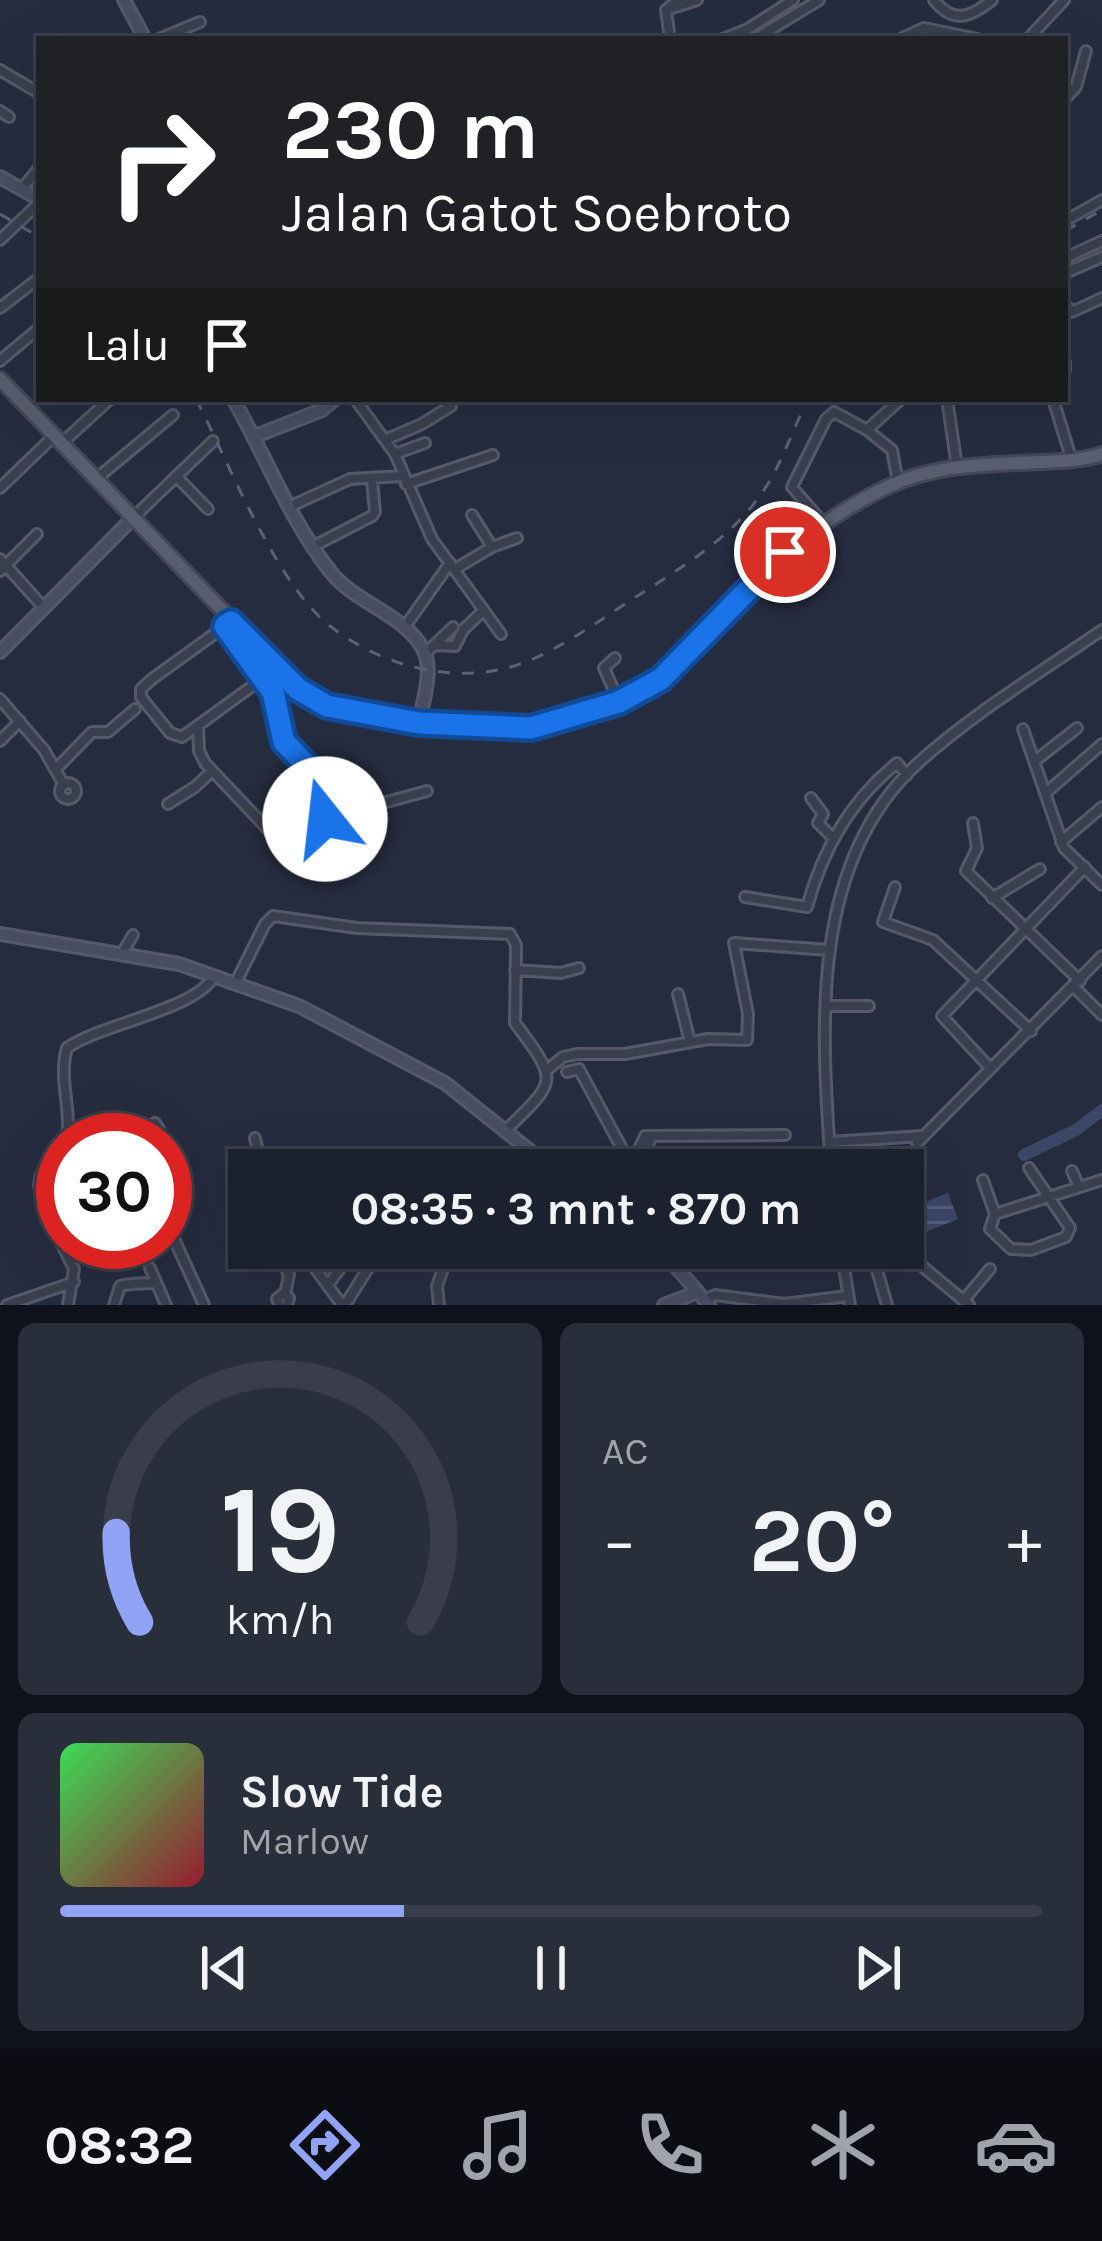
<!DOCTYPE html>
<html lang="id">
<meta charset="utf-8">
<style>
:root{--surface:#1c212f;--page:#292e3b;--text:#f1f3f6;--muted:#a0a3aa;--line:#3a3e4b;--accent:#91a3f4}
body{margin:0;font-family:Karla,sans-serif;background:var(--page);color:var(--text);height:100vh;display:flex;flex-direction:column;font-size:45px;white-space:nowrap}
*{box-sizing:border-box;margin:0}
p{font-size:39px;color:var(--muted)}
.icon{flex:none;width:66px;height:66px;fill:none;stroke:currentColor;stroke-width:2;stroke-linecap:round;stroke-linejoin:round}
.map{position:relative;height:1305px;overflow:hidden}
.details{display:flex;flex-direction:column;gap:18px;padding:18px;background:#0f121a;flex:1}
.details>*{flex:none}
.hud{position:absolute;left:36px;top:36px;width:1032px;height:366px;border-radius:0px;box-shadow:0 12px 48px #0002,0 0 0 3px var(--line);background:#202124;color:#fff;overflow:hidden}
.speed{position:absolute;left:36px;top:1113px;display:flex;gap:24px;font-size:60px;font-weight:700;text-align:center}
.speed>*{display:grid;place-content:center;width:156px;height:156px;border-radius:50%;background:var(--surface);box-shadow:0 12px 48px #0002,0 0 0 3px var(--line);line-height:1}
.speed .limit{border:18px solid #d22;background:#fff;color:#111}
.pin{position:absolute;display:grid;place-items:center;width:102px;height:102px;color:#fff;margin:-51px;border:6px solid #fff;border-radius:50%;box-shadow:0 3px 12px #0007}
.me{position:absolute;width:132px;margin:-66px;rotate:344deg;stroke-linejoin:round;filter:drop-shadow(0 0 9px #0008)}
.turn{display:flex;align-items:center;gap:42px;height:252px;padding:0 48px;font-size:54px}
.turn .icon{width:156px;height:156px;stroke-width:2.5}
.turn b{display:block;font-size:84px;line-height:102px}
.then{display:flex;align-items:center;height:114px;padding:0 48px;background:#0003;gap:24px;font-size:45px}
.big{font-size:90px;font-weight:700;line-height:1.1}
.details .widget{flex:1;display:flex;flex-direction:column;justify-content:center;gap:18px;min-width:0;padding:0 42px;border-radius:18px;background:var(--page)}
.details .dial{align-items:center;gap:0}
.dial svg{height:312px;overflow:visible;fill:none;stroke:var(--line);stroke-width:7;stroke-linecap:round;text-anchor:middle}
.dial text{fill:var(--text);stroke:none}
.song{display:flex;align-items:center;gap:36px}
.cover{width:144px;height:144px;border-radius:18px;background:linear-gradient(135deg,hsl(130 70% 55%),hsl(350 70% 35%))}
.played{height:12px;border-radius:6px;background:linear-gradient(90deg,var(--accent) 35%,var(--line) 35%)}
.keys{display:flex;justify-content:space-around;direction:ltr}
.heat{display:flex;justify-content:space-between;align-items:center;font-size:66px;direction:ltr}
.details .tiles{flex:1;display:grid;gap:18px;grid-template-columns:1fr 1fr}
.widget:last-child{grid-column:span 2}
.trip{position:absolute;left:228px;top:1149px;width:696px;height:120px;border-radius:0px;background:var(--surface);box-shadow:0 12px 48px #0002,0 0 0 3px var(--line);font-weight:700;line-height:120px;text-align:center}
.menu{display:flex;height:192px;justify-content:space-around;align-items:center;background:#0b0d13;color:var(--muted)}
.menu .icon{width:84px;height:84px}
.menu .selected{color:var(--accent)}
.menu b{font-size:54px;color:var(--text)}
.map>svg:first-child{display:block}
</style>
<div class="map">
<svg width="1102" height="1305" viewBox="0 0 1102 1305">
<defs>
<pattern id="water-rules" width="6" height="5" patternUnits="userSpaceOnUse" patternTransform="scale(3)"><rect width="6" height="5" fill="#3c4667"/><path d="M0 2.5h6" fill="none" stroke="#565f7b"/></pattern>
</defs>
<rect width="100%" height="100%" fill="#262c3f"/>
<path fill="url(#water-rules)" d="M948 1193 958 1219 903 1241V1211Z"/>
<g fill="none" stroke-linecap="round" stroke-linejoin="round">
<path stroke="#3c4667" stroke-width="12" d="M1024 1155 1076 1130 1102 1110"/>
<g stroke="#555969" stroke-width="14">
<path id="street" d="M934 0C953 24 970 18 992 0
M666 10 697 0
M159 39 200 22
M670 39 666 10 678 0
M723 39 748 29 793 0
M755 39 819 0
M900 39 924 28 978 39
M1028 39 1064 0
M0 70 39 93
M1065 99 1076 87 1086 51
M0 111 9 117
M22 189 39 168
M1065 221 1102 200
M0 240 39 203
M1065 258 1102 241
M1065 273 1102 257
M1065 304 1072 312 1102 298
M0 308 39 278
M0 361 39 328
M1065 362V370
M355 399 395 454 432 539 501 634
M947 399 957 467
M1053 399 1072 461
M867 430 901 399
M385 440 422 424 451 406 450 399
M62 443 110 399
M395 454 425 443
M176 476 208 509
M96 479 173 415
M406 484 493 455
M0 488 54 436
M289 507 350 479 403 476
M132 519 213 441
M824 524 792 487 826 419 834 412 867 430 892 450 898 482
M314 546 372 516 375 512 372 480
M492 547 517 538
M0 559 44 608
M455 569 492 547 472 515
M0 571 37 534
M224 627 152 679 141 689V697L170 733 182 737 262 679
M404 628 450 563
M435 645 455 646 463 630 484 610
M426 653 453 627
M615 658 604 668 619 702
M0 699 44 750 64 785
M198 727 199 751 205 763 277 839 294 841 311 833 324 819 326 798 315 771 284 743 273 692 225 626
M1023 729 1064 848 1102 885
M0 741 20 721
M1035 761 1077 728
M56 769 92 732H108L135 709
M60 791a8 8 0 1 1 16 0a8 8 0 1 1-16 0Z
M1047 792 1102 744
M811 798 823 814 818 823 833 838
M168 804 195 787 212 771
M324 819 427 791
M973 823 977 848 966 871 1080 981
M1061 842 1102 807
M895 887 883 922 933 940 1031 1031
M745 897 807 907C823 849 850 801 897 763L907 775
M992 898 1040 869
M121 955 133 935
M515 970 561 973 579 968
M235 984 265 924 273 916 357 928 510 934 516 945 515 1023C560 1083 557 1080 505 1131
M1074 987 1102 1015
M678 994 690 1042
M828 1006H869
M990 1068 942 1016 1085 867
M547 1070 563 1057 577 1054H625L708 1039 747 1040 748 1014 734 943 829 950
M567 1072 579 1069 632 1167
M255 1138 262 1170
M67 1140C72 1109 58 1079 67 1048 100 1024 196 1010 214 976
M146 1140 155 1123 159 1129 151 1140
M830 1142 923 1136
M917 1143 1102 956
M63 1151 41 1175 39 1185 43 1206 74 1269 68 1305
M620 1170 639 1149 645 1136 785 1135
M629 1170 645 1152 651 1138
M831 1170C822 1034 807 865 917 764 973 713 1040 673 1102 630
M1072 1171 1079 1187
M983 1180 995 1214 990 1229 1011 1249 1031 1250 1066 1237 1070 1228 1029 1168
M995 1214 1102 1180
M165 1219 204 1305
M276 1248 289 1275 285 1295
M300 1248 342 1305
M333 1248 345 1262
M750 1248 770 1258 774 1248
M841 1248 850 1305
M665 1256 678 1248
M911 1257 969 1305
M875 1263 887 1305
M150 1268 166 1305
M328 1285 355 1248
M704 1300 715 1295 784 1304 848 1296
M963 1301 990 1269
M7 1305 74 1282
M114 1305 120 1286C132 1283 144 1283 156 1283
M279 1305 277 1299 283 1294 289 1298 287 1305
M345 1305 381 1248
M439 1305 437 1286 444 1266"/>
</g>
<g stroke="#555969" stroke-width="16">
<path id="secondary" d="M124 0 145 39
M0 177 39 199
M233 399C266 456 289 519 330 571 354 603 403 613 423 649 434 669 423 701 419 723
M253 437 322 410 335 399
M0 652 132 519
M0 934 179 964 299 1006 445 1083 554 1170
M653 1248 676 1267 709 1305
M664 1305 698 1292"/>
</g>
<g stroke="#444758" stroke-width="18">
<path id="primary" d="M0 379 298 689C338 717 390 720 438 724 515 731 592 727 658 681 686 662 704 633 727 608 772 560 827 516 887 487 935 464 986 465 1039 462 1060 461 1082 461 1102 454"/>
</g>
<use href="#street" stroke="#3a3f4f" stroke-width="8"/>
<use href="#secondary" stroke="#484d62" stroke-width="10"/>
<use href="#primary" stroke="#585d6f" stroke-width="12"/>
<path stroke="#5c6276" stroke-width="3" stroke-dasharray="12 12" stroke-linecap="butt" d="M0 214 39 237
M1065 231 1102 210
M196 399C229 463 276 584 330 626 382 667 457 686 520 664 562 649 601 619 639 595 682 567 728 540 759 497 780 469 792 431 808 399"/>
</g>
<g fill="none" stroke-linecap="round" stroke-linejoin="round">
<g stroke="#114b97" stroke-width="30">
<path id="route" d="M325 819 326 798 320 779 284 742 273 692 225 626 231 622 298 689 327 706 419 723 531 728 619 702 661 679 785 552"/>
</g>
<use href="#route" stroke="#1a73e8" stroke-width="21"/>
</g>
</svg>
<div class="speed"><div class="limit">30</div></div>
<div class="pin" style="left:785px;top:552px;background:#d93025"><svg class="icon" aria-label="arrive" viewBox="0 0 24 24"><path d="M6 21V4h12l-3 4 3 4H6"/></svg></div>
<svg class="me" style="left:325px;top:819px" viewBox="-20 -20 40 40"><circle r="19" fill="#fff"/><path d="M0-13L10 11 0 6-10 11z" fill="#1a73e8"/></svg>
<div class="trip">08:35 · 3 mnt · 870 m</div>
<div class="hud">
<div class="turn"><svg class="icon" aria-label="right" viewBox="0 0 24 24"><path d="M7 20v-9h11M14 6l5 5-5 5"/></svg><div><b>230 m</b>Jalan Gatot Soebroto</div></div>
<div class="then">Lalu<svg class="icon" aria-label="arrive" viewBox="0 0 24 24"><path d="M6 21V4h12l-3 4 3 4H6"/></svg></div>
</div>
</div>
<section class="details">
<div class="tiles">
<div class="widget dial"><svg viewBox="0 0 100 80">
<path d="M14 69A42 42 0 1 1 86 69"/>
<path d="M14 69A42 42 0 0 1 8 46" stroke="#91a3f4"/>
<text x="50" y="56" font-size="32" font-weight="700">19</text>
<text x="50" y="72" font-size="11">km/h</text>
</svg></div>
<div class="widget"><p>AC</p>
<div class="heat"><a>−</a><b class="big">20°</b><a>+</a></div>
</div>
<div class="widget">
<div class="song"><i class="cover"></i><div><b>Slow Tide</b><p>Marlow</p></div></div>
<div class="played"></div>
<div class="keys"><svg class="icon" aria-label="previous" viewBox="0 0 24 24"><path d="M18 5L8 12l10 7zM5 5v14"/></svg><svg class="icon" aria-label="pause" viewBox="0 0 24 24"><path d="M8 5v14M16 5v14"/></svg><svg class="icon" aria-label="next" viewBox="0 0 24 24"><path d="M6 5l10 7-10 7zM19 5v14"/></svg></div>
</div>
</div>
</section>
<nav class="menu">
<b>08:32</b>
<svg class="icon selected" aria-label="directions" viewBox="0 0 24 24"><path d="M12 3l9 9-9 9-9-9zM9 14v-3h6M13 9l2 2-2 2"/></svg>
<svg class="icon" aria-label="music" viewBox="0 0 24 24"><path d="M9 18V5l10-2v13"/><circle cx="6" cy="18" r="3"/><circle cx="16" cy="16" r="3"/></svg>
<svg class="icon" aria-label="phone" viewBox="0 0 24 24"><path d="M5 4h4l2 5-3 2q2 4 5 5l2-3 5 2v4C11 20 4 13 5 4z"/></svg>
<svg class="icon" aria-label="climate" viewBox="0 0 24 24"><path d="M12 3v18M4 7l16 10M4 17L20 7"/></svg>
<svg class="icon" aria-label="car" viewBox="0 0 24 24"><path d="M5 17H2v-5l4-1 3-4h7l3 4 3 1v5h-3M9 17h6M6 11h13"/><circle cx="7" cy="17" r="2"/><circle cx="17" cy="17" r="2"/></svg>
</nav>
